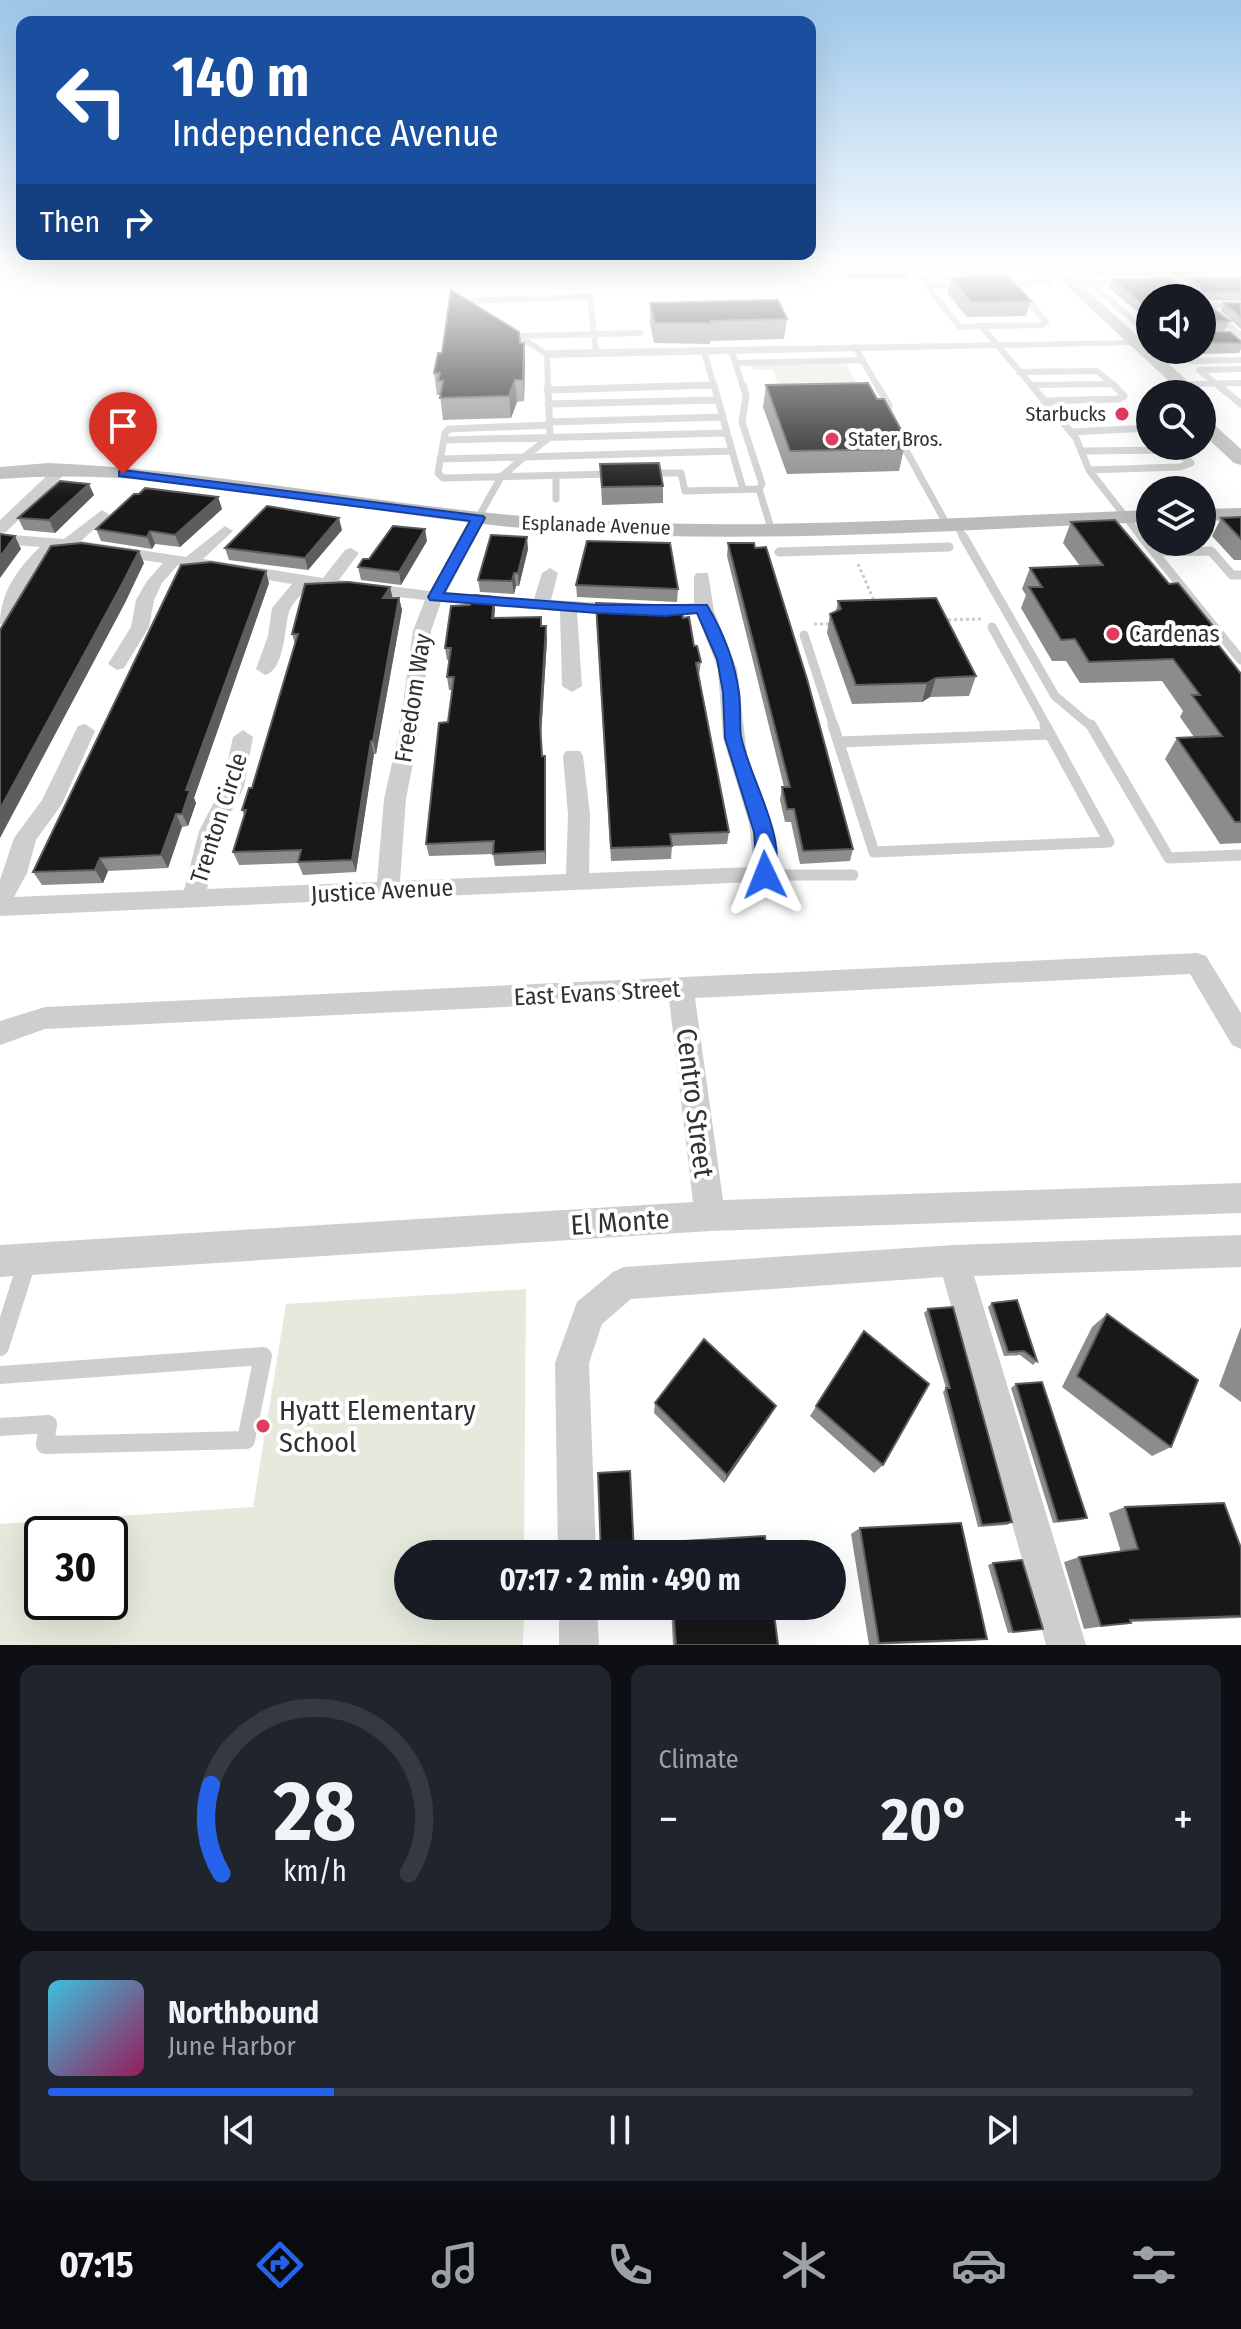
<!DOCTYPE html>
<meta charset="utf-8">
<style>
:root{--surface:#171b24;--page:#20242c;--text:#f1f3f6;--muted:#9ea1a6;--line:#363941;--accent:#2563eb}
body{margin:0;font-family:"Fira Sans Condensed",sans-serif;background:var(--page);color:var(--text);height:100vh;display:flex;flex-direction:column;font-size:30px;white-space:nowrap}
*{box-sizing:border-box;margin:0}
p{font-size:26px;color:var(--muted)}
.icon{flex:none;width:44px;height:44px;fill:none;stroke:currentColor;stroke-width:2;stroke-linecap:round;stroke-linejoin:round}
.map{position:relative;height:1645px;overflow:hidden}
.sheet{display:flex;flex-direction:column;gap:20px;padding:20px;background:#0d0f14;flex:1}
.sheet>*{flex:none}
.banner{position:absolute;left:16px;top:16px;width:800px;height:244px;border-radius:16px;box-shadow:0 8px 32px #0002;background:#1a4fa0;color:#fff;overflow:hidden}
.fabs{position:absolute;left:1136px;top:284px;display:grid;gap:16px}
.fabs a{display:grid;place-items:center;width:80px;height:80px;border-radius:50%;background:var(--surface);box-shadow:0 8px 32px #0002;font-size:40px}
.speed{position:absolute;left:24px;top:1516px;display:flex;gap:16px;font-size:40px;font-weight:700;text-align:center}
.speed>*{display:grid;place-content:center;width:104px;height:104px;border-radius:50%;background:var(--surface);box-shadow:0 8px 32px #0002;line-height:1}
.speed .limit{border:4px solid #111;border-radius:12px;background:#fff;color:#111}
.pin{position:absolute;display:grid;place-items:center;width:68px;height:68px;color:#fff;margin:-82px -34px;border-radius:50% 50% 50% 0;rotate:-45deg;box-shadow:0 0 8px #0007}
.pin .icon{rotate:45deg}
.me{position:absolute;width:88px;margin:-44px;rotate:358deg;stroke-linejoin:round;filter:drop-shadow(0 0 6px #0008)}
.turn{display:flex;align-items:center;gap:28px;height:168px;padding:0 24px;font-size:36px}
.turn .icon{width:104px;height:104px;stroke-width:2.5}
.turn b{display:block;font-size:56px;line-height:68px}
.then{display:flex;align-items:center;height:76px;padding:0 24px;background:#0003;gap:16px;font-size:30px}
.big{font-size:60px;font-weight:700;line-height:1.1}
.sheet .tile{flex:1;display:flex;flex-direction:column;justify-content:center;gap:12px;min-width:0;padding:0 28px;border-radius:16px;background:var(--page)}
.sheet .dial{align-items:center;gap:0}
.dial svg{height:208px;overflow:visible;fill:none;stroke:var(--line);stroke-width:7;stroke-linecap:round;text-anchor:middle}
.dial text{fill:var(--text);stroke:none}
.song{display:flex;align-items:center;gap:24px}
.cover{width:96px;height:96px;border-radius:12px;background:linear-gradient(135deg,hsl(190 70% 55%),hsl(330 70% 35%))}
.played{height:8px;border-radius:4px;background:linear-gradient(90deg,var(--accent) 25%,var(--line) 25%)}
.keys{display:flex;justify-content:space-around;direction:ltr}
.heat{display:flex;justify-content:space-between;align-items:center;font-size:44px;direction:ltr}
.sheet .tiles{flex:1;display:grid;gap:20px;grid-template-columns:1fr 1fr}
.tile:last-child{grid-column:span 2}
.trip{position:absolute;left:394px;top:1540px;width:452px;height:80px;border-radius:40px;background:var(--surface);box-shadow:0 8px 32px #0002;font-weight:700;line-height:80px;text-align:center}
.tabs{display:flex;height:128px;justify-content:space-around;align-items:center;background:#090b0e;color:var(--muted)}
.tabs .icon{width:56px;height:56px}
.tabs .active{color:var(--accent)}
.tabs b{font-size:36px;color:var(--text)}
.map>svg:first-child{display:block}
</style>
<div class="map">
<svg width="1241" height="1645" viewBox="0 0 1241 1645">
<rect width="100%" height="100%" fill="#fff"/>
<path fill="#e6eadd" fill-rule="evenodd" d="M846 363 866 402 785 407 773 370H753L751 365Z
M526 1289 524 1554H408V1606H524L523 1645H0V1524L253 1507 286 1304ZM42 1534H110V1602H42Z"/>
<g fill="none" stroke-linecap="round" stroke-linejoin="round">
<path stroke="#cbcbcb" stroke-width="3" stroke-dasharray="3 3" stroke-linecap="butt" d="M858 564 875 603
M942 620 981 619
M814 624H833"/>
<path stroke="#cecece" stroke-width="6" d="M906 266 920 278 945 277 937 266
M1071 266 1150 335
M1169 281 1204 280
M999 283 1050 282
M1089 283 1126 282
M961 285 927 286 960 327 981 326 1033 387
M1011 285 1035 283
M468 304 462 301 590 297 596 353
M1202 305 1241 306
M1216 316 1241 335
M981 326 1042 325 1046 322 1021 292
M509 331 547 354 548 387
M519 336 640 333
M855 347 878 387
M731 350 743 387
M1177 350 1190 361 1241 360
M704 351 714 387
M736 363 863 360
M1019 372 1097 371 1116 387
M1181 384 1241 383
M1031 385 1113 384
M645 387 713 385
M1220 387 1199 370 1241 369"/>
<path stroke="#cecece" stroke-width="7" d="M548 385 550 437 524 457 732 451 714 385
M743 385 746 395 742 422 762 484 759 489
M877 385 889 405 887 416 946 523
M1031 385 1076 438 1089 470 1142 538
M1218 385 1241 404
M547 390 712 385
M1044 401 1118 399 1124 396 1114 385
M548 404 718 400
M549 422 723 417
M549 425 449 429 445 433 438 473 443 478 613 474
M1071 432 1150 428
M444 440 727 433
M732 451 743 489
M1081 451 1175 450 1191 463 1180 467 1089 470
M440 459 524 457
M647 473H681L685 491 759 489 771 528
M556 476V499
M478 518 501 477 524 457
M955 522 964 538"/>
<path stroke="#cecece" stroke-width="9" d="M963 536 1055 696 1092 727
M1141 536 1241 660
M779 552 949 547
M1154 552 1211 551 1232 575H1241
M992 627 1047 727
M804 635 834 727"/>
<path stroke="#cecece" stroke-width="11" d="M833 725 874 852 1109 842 1045 725
M1091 725 1169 858 1241 855
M839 742 1050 734
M765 875H853"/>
<path stroke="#cecece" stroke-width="14" d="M25 1267 26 1264"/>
<path stroke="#cecece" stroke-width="18" d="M0 1347 26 1265
M0 1375 263 1356 246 1440 45 1445 48 1424 0 1427"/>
<path fill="#cecece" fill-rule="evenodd" d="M1070 280H1089L1094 283 1089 286 1066 285 1065 283Z
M1139 340V344L1135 345 547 358 541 354 547 350Z
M61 466 66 467V473L6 532 0 534V520L56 467Z
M102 510 110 515 81 541 186 557 225 526 233 531 203 559 323 578 345 550 351 548 359 553 339 580 430 591 470 518 478 513 486 518 446 593 534 599 542 573 550 568 558 573 551 600 665 606 694 603V577L696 573H708L714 611 737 669 747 755 776 840 777 875 773 881 0 916V880L14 838 42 800 78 726 85 724 95 731 62 804 36 840 27 873 14 897 184 890 199 831 222 787 233 737 243 730 253 737 244 787 221 831 207 889 377 882 384 799 399 732 413 631 425 600 308 587C302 594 292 603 289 612 284 629 285 670 265 675L256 669 268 636 272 608 292 584 178 565 162 583 154 600 149 627 124 668 117 670 108 664 131 627 136 600 147 581 163 563 57 548 35 570 9 620 0 625C0 593 17 569 40 547L0 544V534L64 539ZM441 602 560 611 562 686 572 692 582 686 577 612 665 616 697 614 718 669 723 738 749 823 754 867 589 873 590 814 583 756 580 751H566L563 756 568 814 566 874 400 881 406 799 419 732 431 631Z
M1197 953 1206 956 1241 1013V1049L1232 1045 1190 974 695 998 723 1200 1241 1183V1213L710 1231 0 1277V1245L693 1202 669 999 45 1029 0 1045V1021L45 1007Z
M1241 1235V1267L974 1276 1086 1645H1046L943 1277 631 1299 602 1324 589 1363 596 1554H558L555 1363 577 1302 613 1272 624 1267 954 1245Z
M559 1606H597L599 1645H559Z"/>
<path fill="#bbb" fill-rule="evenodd" d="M1045 266H1060L1202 394H1183Z
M1202 418 1208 419 1241 449V465L1234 463 1202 433Z
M48 463C220 470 387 507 558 519 755 532 953 517 1150 510V522C953 530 755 545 558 531 372 519 187 464 0 479V467Z
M1241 508V520L1202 521V509Z"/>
</g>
<path fill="#8c8c8c" d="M841 266H908L906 278 849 279Z
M961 266H994L992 275 1031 301 1026 316 967 317 947 293 951 278 966 277 960 271Z
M1081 266H1241V273L1093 277Z
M1241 277V301L1203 300 1230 321 1225 330 1209 331 1241 341V349L1239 353 1203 354 1198 350H1202V298H1150V322L1109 288 1112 279 1196 293 1187 287 1190 278Z
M650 303 787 319 784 339 710 341V344L654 343 650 323Z
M1224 303H1241V329L1221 311Z
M520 343 525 363 524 401 517 402 511 418 443 420 440 395H437L434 373Z
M766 385 877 399 904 435 902 445 904 449 899 471 787 474 763 407Z
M600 464 663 486V503L602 505Z
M94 495 55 533 24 530 18 518Z
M218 497 222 509 180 547 155 544 152 549 101 541 96 529Z
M1241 517V560H1234L1212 536 1221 518Z
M1071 522 1169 584 1222 637 1218 644 1241 674V843L1220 844 1165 759 1177 738 1194 737 1180 717 1183 711 1162 681 1080 683 1066 661H1052L1021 608 1026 595 1022 589 1030 568 1080 566 1063 543Z
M342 530 308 570 229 560 225 548Z
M427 541 401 585 361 580 358 567 369 559Z
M728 543 853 849 850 861 800 864 791 822H785L780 800 782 787H784L727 556Z
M528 549 519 586H516L514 594 480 592 478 580Z
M269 583 194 798 196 803 188 826 182 827 168 868 108 871 103 883 42 885 33 872Z
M576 585 678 589 677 602 577 597Z
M390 587 392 598H399L402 610 376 754H374L356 872 303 875 298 863 239 865 233 852 244 815 242 810 252 788 295 644 292 634Z
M838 601 976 676 969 696 930 697 922 702 852 704 827 633 830 614 836 611Z
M495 609 494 618 542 626 547 639 541 736 542 756H545L546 768V864L495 866 493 854 429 856 426 844 448 722 452 690H449L447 677 449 660H447L445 648Z
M596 616 683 618 701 662 699 675 729 832 727 844 672 846 671 859 611 861Z
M992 1303 1037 1361 1033 1365 1020 1355 1004 1356 988 1307Z
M928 1309 1012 1522 1007 1525 978 1527 943 1392 946 1388 924 1313Z
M1107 1314 1171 1447 1152 1456 1062 1387 1092 1327Z
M1241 1327V1402L1219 1386Z
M864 1331 883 1465 874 1473 810 1416Z
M1016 1384 1087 1518 1081 1520 1053 1523 1011 1388Z
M655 1403 776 1406 770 1416 724 1483 654 1413Z
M1125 1507 1241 1548V1618L1131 1622 1084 1629 1064 1562 1079 1557 1121 1552 1109 1513Z
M860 1528 987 1639 973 1641 869 1645 851 1534Z
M993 1563 1043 1629 1008 1633 988 1565Z
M671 1606H773L778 1645H673Z"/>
<path fill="#5d5d5d" d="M524 343 525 363 524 401 523 380Z
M515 380 517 402 511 418 509 396Z
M89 484 94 495 55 533 49 520Z
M218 497 222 509 180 547 175 535Z
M339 518 342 530 308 570 305 558Z
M425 529 427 541 401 585 399 572Z
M150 531 155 544 152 549 147 537Z
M15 536 21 549 0 578V557Z
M527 537 528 549 519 586 518 573Z
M139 551 144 563 125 603 0 838V809Z
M266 571 269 583 194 798 196 803 188 826 182 814 186 790Z
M514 573 516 586 514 594 512 581Z
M390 587 393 599 383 598Z
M494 597 495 609 493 631 492 618Z
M399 598 402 610 376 754 373 741Z
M546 626 547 639 541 736 540 723Z
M936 678 930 697 922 702 927 683Z
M371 741 374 754 356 872 352 860Z
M545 756 546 768V864L545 851Z
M176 814 182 827 168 868 161 855Z
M100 858 108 871 103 883 95 870Z
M776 1406 770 1416 724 1483 727 1475Z"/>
<path fill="#181818" stroke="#5d5d5d" stroke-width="2" d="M1092 266H1202L1095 269Z
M1005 274 1031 301 971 302 951 278Z
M1241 277V292H1202L1201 287 1190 278Z
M1171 278 1193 293H1200L1202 298H1150V310L1112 279Z
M451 290 519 332 520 343H524L523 380H515L509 396 440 398 443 381H438L440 373H434L438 353H442Z
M1202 299V300L1230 321 1204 322 1202 329Z
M778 300 787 319 711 321 712 323H655L650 303Z
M1224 303H1241V317Z
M1202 331 1230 332 1241 341V343H1207L1202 339Z
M868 383 877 399H884L904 435H896L904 449 790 451 766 385Z
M659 463 663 486 602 487 600 464Z
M60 481 89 484 49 520 18 518Z
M145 488 218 497 175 535 150 531 147 537 96 529 134 494H139Z
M267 506 339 518 305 558 225 548Z
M1241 517V539L1221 518Z
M1115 520 1169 584 1178 583 1222 637 1213 638 1241 674V822H1235L1177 738 1222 736 1192 695H1200L1173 659 1089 662 1075 639 1061 640 1029 587H1042L1030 568 1103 565 1071 522Z
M393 526 425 529 399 572 358 567 363 559H369Z
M0 534 15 536 0 557Z
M491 535 527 537 518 573H514L512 581 478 580Z
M587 541 670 543 678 589 576 585Z
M81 543 139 551 119 590 0 809V630L51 546Z
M728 543H754L755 548 766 547 807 679 853 849 803 851 794 809H787L782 787H790Z
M211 562 266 571 186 790H190L182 814H176L161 855 100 858 95 870 33 872 181 565Z
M348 582 390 587 383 598H399L373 741H371L352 860 298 862 301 850 233 852 246 810H242L249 788H252L298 634H292L305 584Z
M474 595 494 597 492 618 541 617V626H546L540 723 542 756H545V851L493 854 494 841 426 844 439 723 448 722 454 677H447L451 648H445L451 606 470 605Z
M936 598 976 676 936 678 927 683 856 685 830 614 841 609 838 601Z
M596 603 681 606 683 618 689 617 694 646H697L701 662 696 663 729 832 670 834 672 846 611 848Z
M1017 1300 1037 1361 1024 1351 1008 1352 992 1303Z
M953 1307 1012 1522 982 1525 946 1388H950L928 1309Z
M1107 1314 1198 1380 1171 1447 1077 1376Z
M864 1331 929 1384 883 1465 816 1406Z
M704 1339 776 1406 727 1475 655 1403Z
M1042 1382 1087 1518 1058 1521 1016 1384Z
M630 1471 634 1554H601L598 1473Z
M1224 1503 1241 1548V1616L1130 1620 1131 1623 1101 1626 1079 1557 1138 1549 1125 1507Z
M961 1523 987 1639 879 1643 860 1528Z
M765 1536 767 1554H669V1542Z
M1022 1560 1043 1629 1013 1632 993 1563Z
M673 1606H773L778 1645H676Z"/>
<linearGradient id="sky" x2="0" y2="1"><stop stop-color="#9cc7e9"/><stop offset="0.54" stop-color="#fff"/><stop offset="1" stop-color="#fff" stop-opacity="0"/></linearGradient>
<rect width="1241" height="497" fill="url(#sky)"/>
<path fill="#2563eb" stroke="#184099" stroke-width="2" d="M123 470 483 516 485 518 444 593 597 605H707C723 632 735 662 739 693 741 707 739 722 741 736 748 776 791 842 772 880H758L754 832 725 738 723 692 717 659 697 613 665 616 597 613 430 600 428 597 470 521 119 476V471Z"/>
<g fill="#e03b60" stroke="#fff" stroke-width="3">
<circle cx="1122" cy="414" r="8"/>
<circle cx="832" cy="439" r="8"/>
<circle cx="1113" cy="634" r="8"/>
<circle cx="263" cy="1426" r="8"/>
</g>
<g text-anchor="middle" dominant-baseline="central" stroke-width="8" stroke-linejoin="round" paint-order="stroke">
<g font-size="20" fill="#313131" stroke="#fff" text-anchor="end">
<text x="1106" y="414">Starbucks</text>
<text x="848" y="439" text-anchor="start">Stater Bros.</text>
</g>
<g font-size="20" fill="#313131" stroke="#fff">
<text transform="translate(596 525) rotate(2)">Esplanade Avenue</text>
</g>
<g font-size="24" fill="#313131" stroke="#fff" text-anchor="start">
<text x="1129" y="634">Cardenas</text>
</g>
<g font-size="24" fill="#313131" stroke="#fff">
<text transform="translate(413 698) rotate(-81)">Freedom Way</text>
<text transform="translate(219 818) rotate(-72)">Trenton Circle</text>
<text transform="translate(382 891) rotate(-3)">Justice Avenue</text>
<text transform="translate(597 993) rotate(-3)">East Evans Street</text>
</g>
<g font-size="28" fill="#313131" stroke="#fff">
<text transform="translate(695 1103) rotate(83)">Centro Street</text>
<text transform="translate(620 1222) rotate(-4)">El Monte</text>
</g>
<g font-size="28" fill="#313131" stroke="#fff" text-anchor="start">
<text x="279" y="1410">Hyatt Elementary<tspan x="279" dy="32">School</tspan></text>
</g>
</g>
</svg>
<div class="fabs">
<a><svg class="icon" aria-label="sound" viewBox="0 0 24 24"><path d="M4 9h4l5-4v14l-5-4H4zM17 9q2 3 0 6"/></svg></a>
<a><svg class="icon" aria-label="search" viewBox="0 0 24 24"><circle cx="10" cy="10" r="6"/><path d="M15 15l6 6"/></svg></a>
<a><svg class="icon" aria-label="layers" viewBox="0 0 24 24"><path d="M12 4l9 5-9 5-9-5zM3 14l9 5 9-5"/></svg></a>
</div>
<div class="speed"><div class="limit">30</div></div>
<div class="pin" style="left:123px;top:474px;background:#d93025"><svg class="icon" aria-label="arrive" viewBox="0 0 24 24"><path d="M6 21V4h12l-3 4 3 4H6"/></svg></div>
<svg class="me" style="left:765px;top:875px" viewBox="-20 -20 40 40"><path d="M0-17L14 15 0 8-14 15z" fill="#2563eb" stroke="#fff" stroke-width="4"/></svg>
<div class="trip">07:17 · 2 min · 490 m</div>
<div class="banner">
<div class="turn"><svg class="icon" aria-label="left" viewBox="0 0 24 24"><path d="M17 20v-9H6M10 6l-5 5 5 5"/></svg><div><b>140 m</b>Independence Avenue</div></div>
<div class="then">Then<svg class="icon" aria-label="right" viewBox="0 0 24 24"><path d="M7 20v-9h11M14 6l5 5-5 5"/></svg></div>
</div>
</div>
<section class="sheet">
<div class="tiles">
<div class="tile dial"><svg viewBox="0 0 100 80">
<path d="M14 69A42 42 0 1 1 86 69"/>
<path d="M14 69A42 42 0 0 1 10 35" stroke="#2563eb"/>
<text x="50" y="56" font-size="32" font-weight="700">28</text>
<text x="50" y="72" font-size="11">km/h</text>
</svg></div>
<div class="tile"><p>Climate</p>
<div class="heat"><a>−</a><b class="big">20°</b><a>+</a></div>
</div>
<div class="tile">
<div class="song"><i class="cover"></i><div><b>Northbound</b><p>June Harbor</p></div></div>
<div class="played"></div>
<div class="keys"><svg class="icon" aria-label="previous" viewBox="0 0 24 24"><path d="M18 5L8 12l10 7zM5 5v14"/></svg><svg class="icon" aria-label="pause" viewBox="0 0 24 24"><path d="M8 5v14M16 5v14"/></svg><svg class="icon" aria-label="next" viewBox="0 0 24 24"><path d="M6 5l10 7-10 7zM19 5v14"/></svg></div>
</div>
</div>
</section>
<nav class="tabs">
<b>07:15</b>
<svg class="icon active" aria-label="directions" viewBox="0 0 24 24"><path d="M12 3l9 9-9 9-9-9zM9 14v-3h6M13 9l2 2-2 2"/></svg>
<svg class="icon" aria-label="music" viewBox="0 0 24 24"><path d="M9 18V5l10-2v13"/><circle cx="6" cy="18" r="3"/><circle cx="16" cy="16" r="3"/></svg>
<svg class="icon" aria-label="phone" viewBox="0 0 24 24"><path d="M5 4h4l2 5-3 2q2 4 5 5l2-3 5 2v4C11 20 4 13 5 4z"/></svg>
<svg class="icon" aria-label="climate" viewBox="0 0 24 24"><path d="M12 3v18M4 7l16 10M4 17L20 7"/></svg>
<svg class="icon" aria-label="car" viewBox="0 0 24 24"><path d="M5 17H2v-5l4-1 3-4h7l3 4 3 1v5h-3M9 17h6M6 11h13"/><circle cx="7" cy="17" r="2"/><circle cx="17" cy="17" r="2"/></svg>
<svg class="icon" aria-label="filters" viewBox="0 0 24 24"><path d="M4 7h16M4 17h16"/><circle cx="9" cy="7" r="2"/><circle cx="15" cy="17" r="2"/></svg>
</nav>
